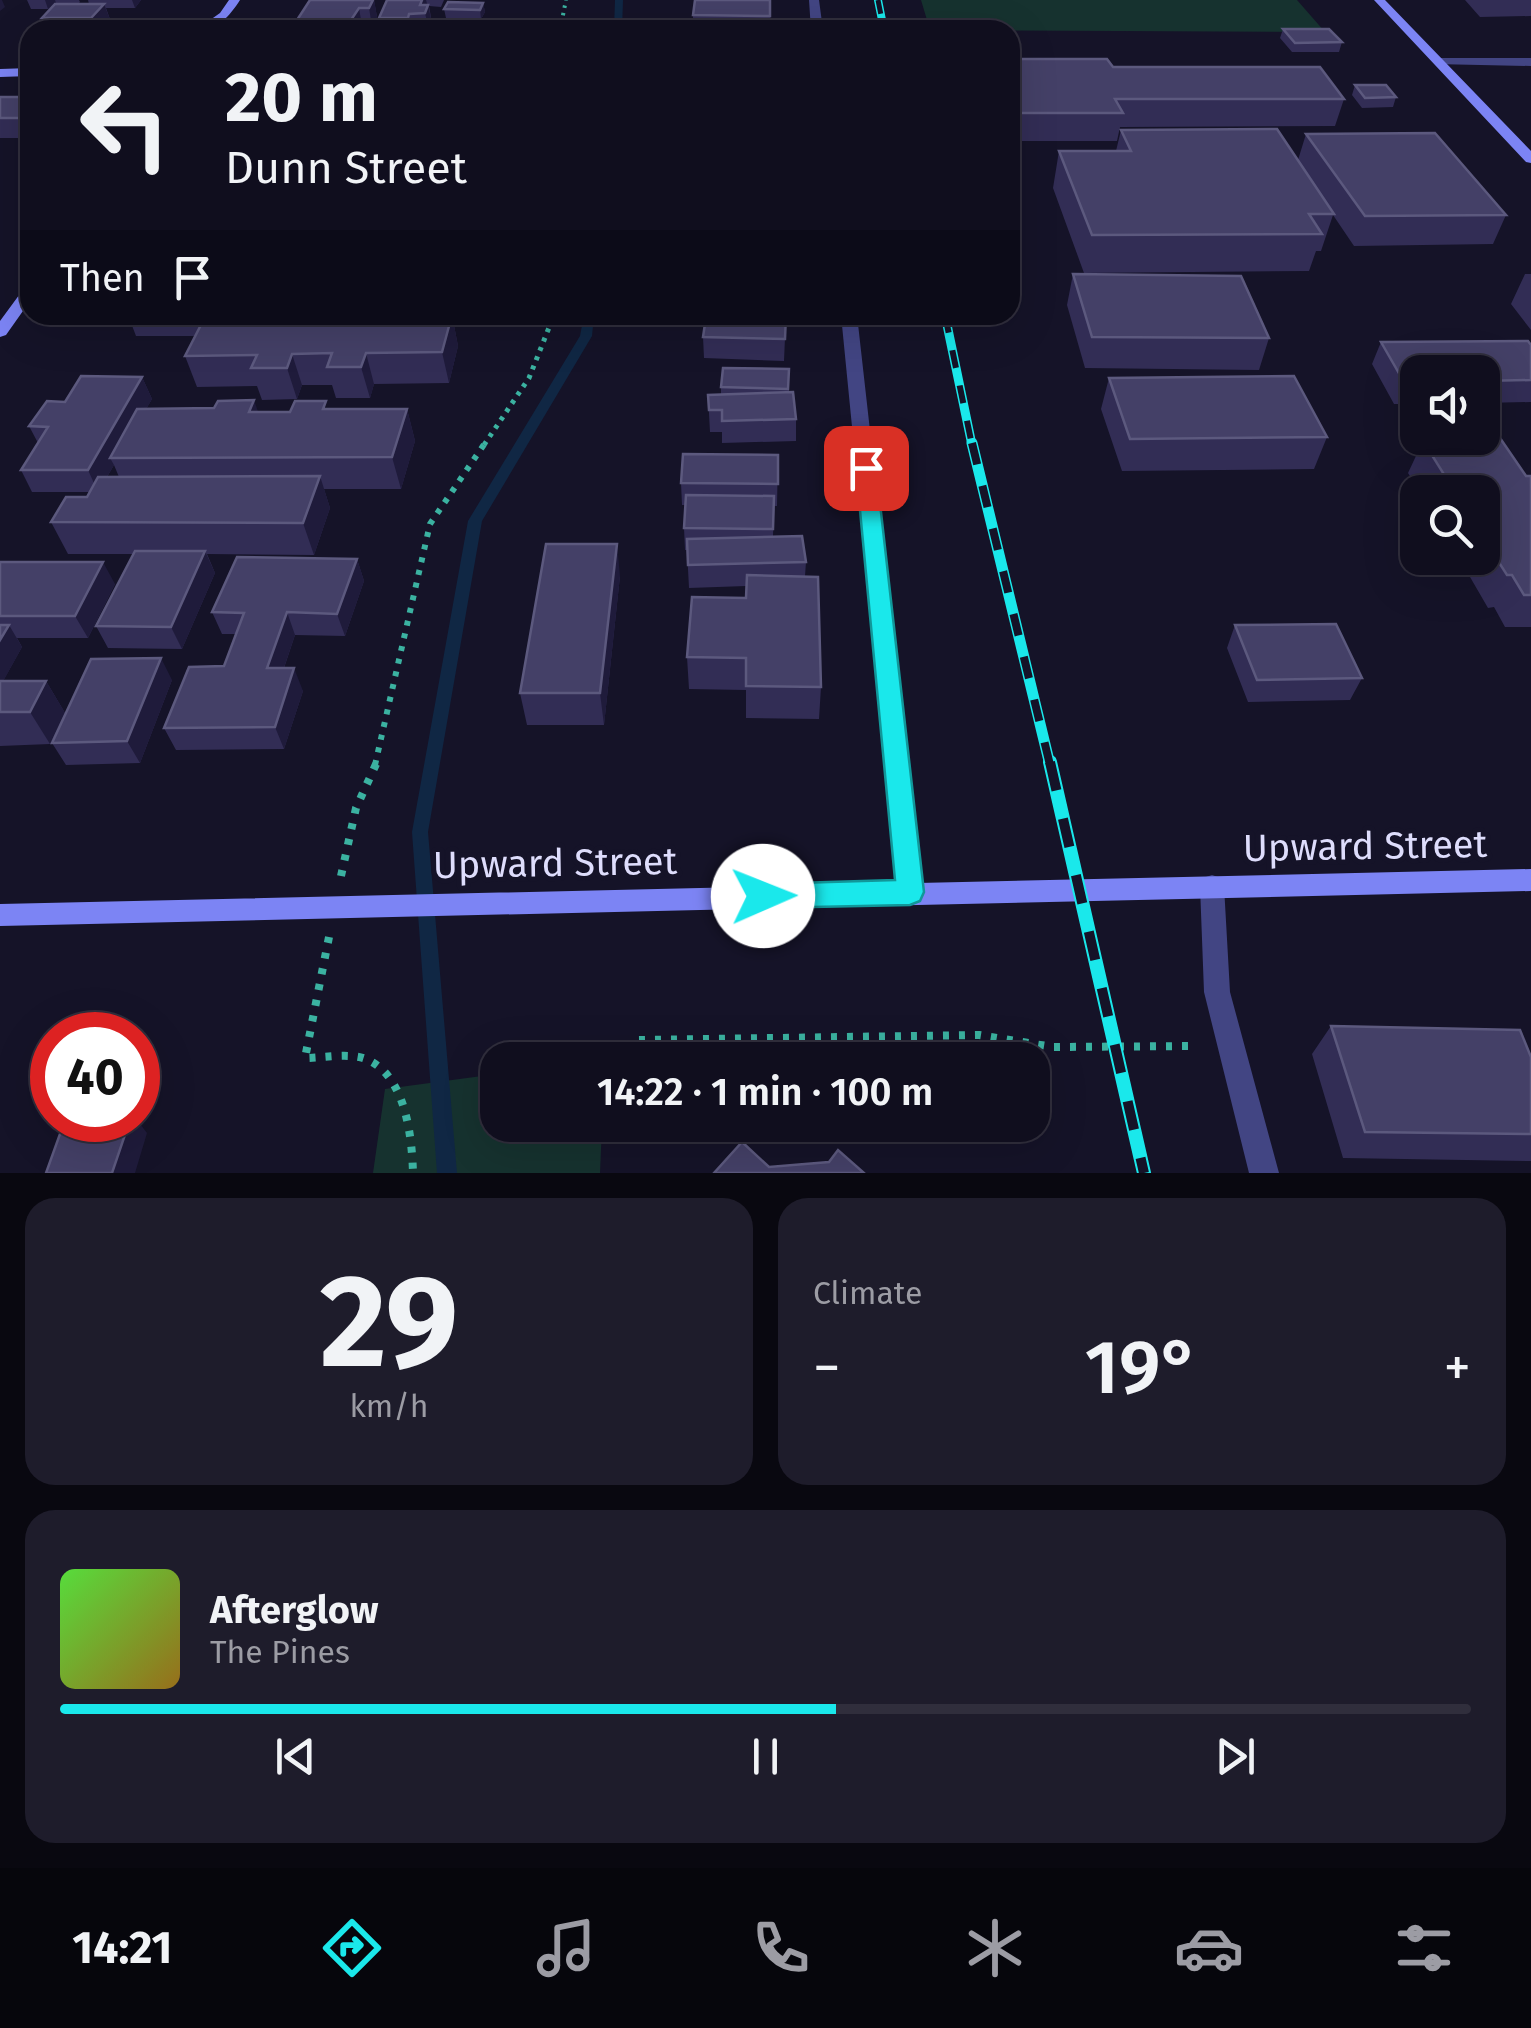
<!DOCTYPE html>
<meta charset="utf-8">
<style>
:root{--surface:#100e1e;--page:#1e1c2b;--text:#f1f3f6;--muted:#9c9ca4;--line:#302e3c;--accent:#1ae8eb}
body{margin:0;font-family:"Fira Sans",sans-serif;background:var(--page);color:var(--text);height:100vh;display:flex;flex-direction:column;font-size:38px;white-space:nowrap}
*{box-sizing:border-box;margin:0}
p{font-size:32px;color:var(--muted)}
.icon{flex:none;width:55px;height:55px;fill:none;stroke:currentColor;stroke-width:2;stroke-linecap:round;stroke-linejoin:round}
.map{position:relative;height:1173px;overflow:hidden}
.side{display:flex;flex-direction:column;gap:25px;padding:25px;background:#090810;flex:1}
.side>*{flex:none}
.guide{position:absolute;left:20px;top:20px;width:1000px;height:305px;border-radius:30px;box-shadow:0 10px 40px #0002,0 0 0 2px var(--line);background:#100e1e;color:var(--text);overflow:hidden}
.fabs{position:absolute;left:1400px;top:355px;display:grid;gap:20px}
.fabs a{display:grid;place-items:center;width:100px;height:100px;border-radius:20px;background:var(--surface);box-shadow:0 10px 40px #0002,0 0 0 2px var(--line);font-size:50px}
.speed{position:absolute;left:30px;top:1012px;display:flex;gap:20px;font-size:50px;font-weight:700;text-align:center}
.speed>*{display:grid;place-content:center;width:130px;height:130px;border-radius:50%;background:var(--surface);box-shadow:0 10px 40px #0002,0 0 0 2px var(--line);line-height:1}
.speed .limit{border:15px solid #d22;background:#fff;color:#111}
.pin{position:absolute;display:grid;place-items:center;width:85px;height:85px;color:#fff;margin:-42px;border-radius:20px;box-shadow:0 5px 15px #0006}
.me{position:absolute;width:110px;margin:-55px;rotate:89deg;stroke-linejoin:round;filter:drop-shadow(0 0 8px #0008)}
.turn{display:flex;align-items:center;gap:35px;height:210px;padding:0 40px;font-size:45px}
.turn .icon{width:130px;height:130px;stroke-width:2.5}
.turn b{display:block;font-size:70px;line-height:85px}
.then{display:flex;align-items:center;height:95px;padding:0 40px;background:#0003;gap:20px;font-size:38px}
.big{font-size:75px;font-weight:600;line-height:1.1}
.side .tile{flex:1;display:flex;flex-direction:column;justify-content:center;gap:15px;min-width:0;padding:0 35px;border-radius:30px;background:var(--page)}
.side .dial{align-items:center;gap:0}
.dial b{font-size:130px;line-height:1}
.song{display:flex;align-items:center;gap:30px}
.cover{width:120px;height:120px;border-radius:15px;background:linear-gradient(135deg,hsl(110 70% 55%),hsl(40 70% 35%))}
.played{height:10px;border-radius:5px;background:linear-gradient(90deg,var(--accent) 55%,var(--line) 55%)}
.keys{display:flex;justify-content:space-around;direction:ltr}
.heat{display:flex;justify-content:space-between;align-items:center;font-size:55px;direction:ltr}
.side .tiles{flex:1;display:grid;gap:25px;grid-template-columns:1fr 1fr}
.tile:last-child{grid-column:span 2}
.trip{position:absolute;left:480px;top:1042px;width:570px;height:100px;border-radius:30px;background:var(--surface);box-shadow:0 10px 40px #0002,0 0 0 2px var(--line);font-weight:600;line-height:100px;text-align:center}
.tabs{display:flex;height:160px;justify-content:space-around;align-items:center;background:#06060c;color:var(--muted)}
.tabs .icon{width:70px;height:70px}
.tabs .active{color:var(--accent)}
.tabs b{font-size:45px;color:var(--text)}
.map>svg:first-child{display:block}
</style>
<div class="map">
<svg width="1531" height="1173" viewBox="0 0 1531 1173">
<rect width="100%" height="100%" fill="#151328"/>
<path fill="#16322f" d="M921 0H1297L1325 32 930 30Z
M497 1074 498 1125H602L600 1173H373L385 1089Z"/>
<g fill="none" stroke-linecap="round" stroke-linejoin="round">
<path fill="#102744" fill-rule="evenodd" d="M615 0H623L622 30H614Z
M584 315H594L592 336 482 521 428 832 457 1173H437L412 832 468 521 580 336Z"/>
<path stroke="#3bb2a1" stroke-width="4" stroke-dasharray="2.5 5" stroke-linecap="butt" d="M147 30 159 28
M560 30 566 0"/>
<path stroke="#3bb2a1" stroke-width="5" stroke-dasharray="4 6" stroke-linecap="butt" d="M484 445 529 378 554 315"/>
<path stroke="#3bb2a1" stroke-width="6" stroke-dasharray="5 8" stroke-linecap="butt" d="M375 765 430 524 485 443"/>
<path stroke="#3bb2a1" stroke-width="8" stroke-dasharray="6 10" stroke-linecap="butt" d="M341 876 356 808 377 762
M329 937 305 1058C322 1058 353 1052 368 1060 406 1077 412 1138 413 1173
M639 1040 979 1035 1053 1047 1197 1046"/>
<path fill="#424583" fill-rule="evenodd" d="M809 0H819L823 30H811Z
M1438 58H1531V66L1434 64V60Z
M841 315H857L922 893 919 901 910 904 901 901 898 893Z
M1212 875 1221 878 1224 886 1230 992 1279 1173H1249L1204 992 1200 886 1203 878Z"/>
<path fill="#7c84f4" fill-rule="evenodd" d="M229 0H240C229 17 218 30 196 30L220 13Z
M1374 0H1385L1531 151V163L1526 162Z
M30 68V76L0 77V69Z
M30 285V301L6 335 0 337V321L25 287Z
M1531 869V891L0 926V904Z"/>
<g stroke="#1ae8eb" stroke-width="8">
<path id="rail-far3" d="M878 0 884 30"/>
</g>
<g stroke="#1ae8eb" stroke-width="9">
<path id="rail-far2" d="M945 315 972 445"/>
</g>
<g stroke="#1ae8eb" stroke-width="11">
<path id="rail-far1" d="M972 443 1050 765"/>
</g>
<g stroke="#1ae8eb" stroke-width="14">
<path id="rail" d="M1050 762 1144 1173"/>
</g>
<use href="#rail-far3" stroke="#151328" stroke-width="5" stroke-dasharray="14" stroke-linecap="butt"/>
<use href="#rail-far2" stroke="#151328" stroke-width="6" stroke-dasharray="18" stroke-linecap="butt"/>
<use href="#rail-far1" stroke="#151328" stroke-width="8" stroke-dasharray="22" stroke-linecap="butt"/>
<use href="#rail" stroke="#151328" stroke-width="10" stroke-dasharray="29" stroke-linecap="butt"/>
</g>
<path fill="#322d55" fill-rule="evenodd" d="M27 0H79L80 2 78 4H89L88 0H141L135 8H106L111 22 103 30H46L42 18 56 3 48 9H31Z
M374 0 377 17 372 26H362L360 30H299L297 20Z
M387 0H444L441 7 429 6 432 23 429 30H381L379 18Z
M771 0 770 30H693V15Z
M1465 0H1531V16L1480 17Z
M483 3 485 12 481 19 446 18 444 9Z
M1283 29 1342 42 1339 52H1292L1280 38Z
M1010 59 1113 67 1344 99 1335 126 1120 127 1117 141H1010Z
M1355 85 1396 97 1393 107 1362 108 1352 95Z
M0 97H30V138H0Z
M1121 130 1298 160 1306 134 1506 215 1493 244 1354 246 1333 215 1321 251H1316L1309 271 1084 273 1053 188 1059 151H1116Z
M1073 274 1269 338 1259 370 1085 368 1067 305Z
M1525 274H1531V330L1511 304Z
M128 315H280L279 317H300L299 315H452L458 346 449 383 374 384 370 398H336L332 385H302L297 399 262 400 257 386 197 387 185 356 195 336H136Z
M786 315 784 361 704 358 703 337Z
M1381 342 1531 345V402L1482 403V372H1418V404H1394L1372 364Z
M789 369V393L796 419V441L722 443V432H710L708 395 721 394V387Z
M142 377 152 399 146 409 290 412 328 409H407L415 441 401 489H324L330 508 314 555 207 554 215 573 182 649 108 648 96 626 133 554H68L51 522 87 497 90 492H32L21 470 38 443 29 426 65 402ZM114 465 119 477H107Z
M1109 378 1327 437 1314 469 1122 471 1101 409Z
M1423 441 1526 476H1531V627H1505L1494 607 1488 608 1459 558H1482V492H1420L1408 473Z
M778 455 777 506H774L773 536 806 562 805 576 821 687 819 719 746 718V690L689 689 687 657 746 598V586L689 588 687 550H685L684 528 686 505H682L681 483Z
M357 559 364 581 345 636 295 635 284 668 303 691 284 749 176 750 164 728 224 666 236 634H222L212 612Z
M0 562 115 584 88 638H17L22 647 3 681H46L65 713 50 744 0 746Z
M620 576 604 725H527L520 693Z
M1235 625 1362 678 1350 700 1248 702 1227 648Z
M172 680 140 763 66 765 52 743Z
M1331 1026 1531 1057V1161L1343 1158 1312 1054Z"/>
<path fill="#1f1b3b" d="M0 0H2L5 7 0 11Z
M45 0H57H55L56 3 48 9Z
M132 0H141L135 8Z
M374 0 377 17 372 26 369 8Z
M422 0H426L428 7V5L432 23 429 30 425 13 420 5Z
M483 3 485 12 481 19 480 10Z
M104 4 111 22 103 30H95L91 18Z
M359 8 362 26 360 30H353L351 20Z
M30 111V134L23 118Z
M452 315 458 346 449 383 442 352Z
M366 353 374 384 370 398 361 367Z
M292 354 302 385 297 399 287 368Z
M142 377 152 399 118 458H110L114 465 98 492 88 470Z
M254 400 265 432 249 412Z
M407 409 415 441 401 489 392 457Z
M320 476 330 508 314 555 303 523Z
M617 544 620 576 604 725 600 693Z
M205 551 215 573 182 649 171 627Z
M357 559 364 581 345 636 337 614Z
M103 562 115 584 88 638 75 616Z
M287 612 295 635 276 691 267 668Z
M9 625 22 647 0 687V640Z
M161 658 172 680 140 763 127 741Z
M294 668 303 691 284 749 275 727Z
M46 681 65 713 50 744 30 712Z
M130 1120H137L147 1133 135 1173H112Z"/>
<path fill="#444067" stroke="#5c597e" stroke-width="2.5" d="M310 0H373L369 8H359L351 20H297Z
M387 0H422L420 5H428L425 13 409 14 408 18H379Z
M695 0H770V16L693 15Z
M448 2 483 3 480 10 444 9Z
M55 4H104L91 18H42Z
M1283 29H1329L1342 42 1295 43Z
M1010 59H1107L1113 67H1320L1344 99H1115L1123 113H1010Z
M1355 85H1386L1396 97 1365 98Z
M0 97H30V111L23 118H0Z
M1277 129 1334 214H1309L1322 234 1092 235 1059 151H1131L1121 130Z
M1435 133 1506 215 1365 216 1306 134Z
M1073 274 1241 276 1269 338 1092 337Z
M452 315 442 352 366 353 361 367H327L332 353 292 354 287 368H251L257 355 185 356 204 319Z
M723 315H786L785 339 703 337 706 317H723Z
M1528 341 1531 345V380L1482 381V372H1418V382H1404L1381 342Z
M723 368 789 369 788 389 721 387Z
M81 376 142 377 88 470H21L48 427 29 426 47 401 65 402Z
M1294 376 1327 437 1130 439 1109 378Z
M793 392 796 419 722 421V410H709L708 395Z
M254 400 249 412H290L295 401H326L323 409H407L392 457 110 458 137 409 214 408 218 401Z
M1500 438 1526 476H1531V595H1524L1512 575H1507L1482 536V492H1455L1423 441Z
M683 454 778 455V484L681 483Z
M320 476 303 523 51 522 66 497H87L98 477Z
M686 495 774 496 773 529 684 528Z
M802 536 806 562 688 565 687 539Z
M546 544H617L600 693H520Z
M135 551H205L171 627 96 626Z
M237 557 357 559 337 614 287 612 267 668H294L275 727 164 728 189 667 224 666 244 613 212 612Z
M0 562H103L75 616H0Z
M747 575 818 577 821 687 746 686V658L687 657 692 597 746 598Z
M1336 624 1362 678 1257 680 1235 625Z
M0 625H9L0 640Z
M161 658 127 741 52 743 91 659Z
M0 681H46L30 712H0Z
M1331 1026 1520 1030 1531 1057V1134L1365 1132Z
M65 1120H130L112 1173H46Z
M742 1142 769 1167 829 1162 838 1150 864 1173H714Z"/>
<path fill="#1ae8eb" stroke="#119799" stroke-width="2.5" d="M866 462 876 468 924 892 920 901 910 905 763 908 753 905 749 896 753 887 763 884 895 880 856 468Z"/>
<g text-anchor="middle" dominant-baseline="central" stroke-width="10" stroke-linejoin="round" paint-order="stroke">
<g font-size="38" fill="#deddfc" stroke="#151328">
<text transform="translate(1365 846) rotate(-1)">Upward Street</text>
<text transform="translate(555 863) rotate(-1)">Upward Street</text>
</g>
</g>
</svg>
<div class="fabs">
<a><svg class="icon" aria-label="sound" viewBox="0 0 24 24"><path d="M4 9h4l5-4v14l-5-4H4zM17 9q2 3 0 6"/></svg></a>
<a><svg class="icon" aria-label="search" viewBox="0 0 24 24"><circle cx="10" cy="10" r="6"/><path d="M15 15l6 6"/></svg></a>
</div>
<div class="speed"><div class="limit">40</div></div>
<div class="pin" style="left:866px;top:468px;background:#d93025"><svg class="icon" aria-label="arrive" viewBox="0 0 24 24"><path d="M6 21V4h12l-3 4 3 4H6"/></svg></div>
<svg class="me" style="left:763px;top:896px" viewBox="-20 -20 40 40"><circle r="19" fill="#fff"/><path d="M0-13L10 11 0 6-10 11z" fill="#1ae8eb"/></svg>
<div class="trip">14:22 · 1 min · 100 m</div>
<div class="guide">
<div class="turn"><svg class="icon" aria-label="left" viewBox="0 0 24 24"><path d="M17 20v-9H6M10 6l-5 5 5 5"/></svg><div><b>20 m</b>Dunn Street</div></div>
<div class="then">Then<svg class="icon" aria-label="arrive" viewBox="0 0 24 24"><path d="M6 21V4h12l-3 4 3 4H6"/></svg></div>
</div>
</div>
<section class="side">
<div class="tiles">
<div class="tile dial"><b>29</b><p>km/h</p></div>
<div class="tile"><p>Climate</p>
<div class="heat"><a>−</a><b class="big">19°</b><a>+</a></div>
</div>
<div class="tile">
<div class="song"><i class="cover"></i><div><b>Afterglow</b><p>The Pines</p></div></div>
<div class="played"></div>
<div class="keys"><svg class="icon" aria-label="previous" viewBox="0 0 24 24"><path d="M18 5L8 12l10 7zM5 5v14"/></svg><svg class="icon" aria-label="pause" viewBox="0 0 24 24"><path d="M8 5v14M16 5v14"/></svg><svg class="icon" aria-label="next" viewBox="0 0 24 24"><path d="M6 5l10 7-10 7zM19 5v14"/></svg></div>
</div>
</div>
</section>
<nav class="tabs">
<b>14:21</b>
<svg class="icon active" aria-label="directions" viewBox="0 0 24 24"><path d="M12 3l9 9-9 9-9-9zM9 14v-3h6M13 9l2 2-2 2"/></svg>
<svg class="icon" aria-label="music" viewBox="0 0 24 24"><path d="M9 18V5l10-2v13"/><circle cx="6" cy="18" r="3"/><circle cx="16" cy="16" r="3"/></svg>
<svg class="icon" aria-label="phone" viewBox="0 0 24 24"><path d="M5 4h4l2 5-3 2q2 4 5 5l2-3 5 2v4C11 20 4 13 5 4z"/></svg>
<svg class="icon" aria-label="climate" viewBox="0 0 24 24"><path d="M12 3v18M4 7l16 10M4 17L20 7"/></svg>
<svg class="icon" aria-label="car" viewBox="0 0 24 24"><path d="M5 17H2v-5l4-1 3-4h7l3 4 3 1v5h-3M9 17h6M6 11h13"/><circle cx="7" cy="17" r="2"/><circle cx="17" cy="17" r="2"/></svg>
<svg class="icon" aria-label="filters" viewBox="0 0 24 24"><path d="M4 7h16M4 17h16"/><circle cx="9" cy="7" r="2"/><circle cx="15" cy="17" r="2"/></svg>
</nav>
